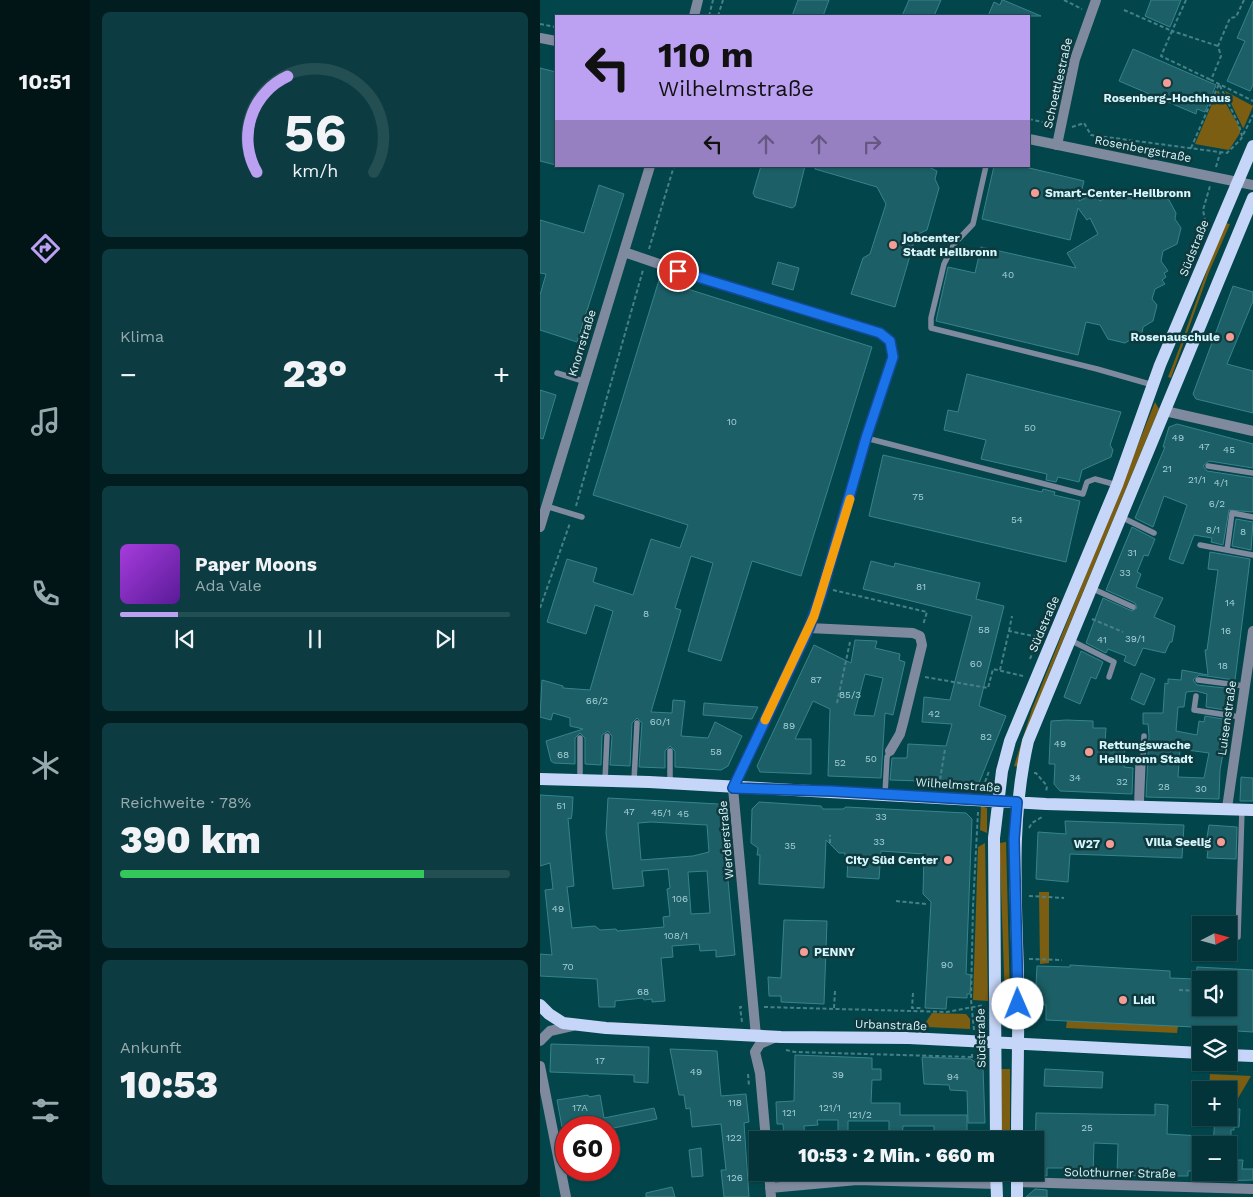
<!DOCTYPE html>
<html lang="de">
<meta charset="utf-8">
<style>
:root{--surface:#023439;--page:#0c3c41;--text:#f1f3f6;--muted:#96aaae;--line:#234f53;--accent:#bca0f2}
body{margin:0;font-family:"Work Sans",sans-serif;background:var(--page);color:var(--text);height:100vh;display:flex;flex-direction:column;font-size:19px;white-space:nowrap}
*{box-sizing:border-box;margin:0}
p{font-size:16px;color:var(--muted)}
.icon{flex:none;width:28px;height:28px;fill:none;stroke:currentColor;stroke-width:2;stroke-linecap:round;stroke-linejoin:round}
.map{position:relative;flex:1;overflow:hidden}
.details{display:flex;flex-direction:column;gap:12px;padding:12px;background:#011d1f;width:450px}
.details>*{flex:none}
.hud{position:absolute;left:15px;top:15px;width:475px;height:152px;border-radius:0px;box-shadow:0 1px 4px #0004,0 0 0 1px var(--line);background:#bca0f2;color:#111;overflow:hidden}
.needle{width:32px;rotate:84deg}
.fabs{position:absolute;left:652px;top:916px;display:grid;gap:10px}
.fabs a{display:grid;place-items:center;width:45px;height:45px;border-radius:0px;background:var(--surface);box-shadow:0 1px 4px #0004,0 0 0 1px var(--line);font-size:25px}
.speed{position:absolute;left:15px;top:1116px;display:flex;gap:10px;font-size:25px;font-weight:700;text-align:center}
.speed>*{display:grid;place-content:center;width:65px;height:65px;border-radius:50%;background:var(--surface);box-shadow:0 1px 4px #0004,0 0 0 1px var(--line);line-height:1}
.speed .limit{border:8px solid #d22;background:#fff;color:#111}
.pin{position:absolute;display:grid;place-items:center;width:42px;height:42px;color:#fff;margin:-21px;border:2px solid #fff;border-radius:50%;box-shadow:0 1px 5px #0007}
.me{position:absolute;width:55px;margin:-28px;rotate:359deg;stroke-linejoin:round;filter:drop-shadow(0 0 4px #0008)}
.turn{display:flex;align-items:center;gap:18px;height:105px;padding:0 20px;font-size:22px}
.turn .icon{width:65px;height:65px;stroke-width:2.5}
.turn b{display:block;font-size:35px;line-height:42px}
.lanes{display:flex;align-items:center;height:48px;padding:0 20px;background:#0003;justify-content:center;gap:25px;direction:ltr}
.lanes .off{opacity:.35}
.big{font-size:38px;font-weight:800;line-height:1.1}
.details .tile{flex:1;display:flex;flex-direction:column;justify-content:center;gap:8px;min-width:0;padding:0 18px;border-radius:8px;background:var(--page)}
.details .dial{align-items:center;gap:0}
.dial svg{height:130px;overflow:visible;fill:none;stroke:var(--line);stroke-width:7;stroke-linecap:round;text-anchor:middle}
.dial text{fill:var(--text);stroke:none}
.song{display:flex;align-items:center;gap:15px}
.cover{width:60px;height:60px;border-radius:8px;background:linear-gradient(135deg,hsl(280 70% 55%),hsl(270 70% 35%))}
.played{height:5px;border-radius:2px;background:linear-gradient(90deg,var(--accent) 15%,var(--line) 15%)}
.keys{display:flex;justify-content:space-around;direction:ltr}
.heat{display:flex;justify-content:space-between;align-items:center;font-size:28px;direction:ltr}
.charge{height:8px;border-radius:4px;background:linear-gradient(90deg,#34c759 78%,var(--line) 0)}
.trip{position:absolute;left:209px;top:1131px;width:295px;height:50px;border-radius:0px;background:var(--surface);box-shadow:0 1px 4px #0004,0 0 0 1px var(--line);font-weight:800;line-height:50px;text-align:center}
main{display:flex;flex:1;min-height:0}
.tab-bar{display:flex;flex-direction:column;width:90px;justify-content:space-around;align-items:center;background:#011517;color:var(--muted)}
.tab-bar .icon{width:35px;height:35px}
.tab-bar .active{color:var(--accent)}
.tab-bar b{font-size:22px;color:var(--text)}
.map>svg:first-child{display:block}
</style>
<main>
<nav class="tab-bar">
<b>10:51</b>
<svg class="icon active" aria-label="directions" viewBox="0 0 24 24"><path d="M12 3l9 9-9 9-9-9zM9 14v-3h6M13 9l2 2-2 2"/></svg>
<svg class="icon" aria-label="music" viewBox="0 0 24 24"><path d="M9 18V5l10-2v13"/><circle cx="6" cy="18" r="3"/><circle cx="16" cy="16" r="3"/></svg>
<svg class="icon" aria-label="phone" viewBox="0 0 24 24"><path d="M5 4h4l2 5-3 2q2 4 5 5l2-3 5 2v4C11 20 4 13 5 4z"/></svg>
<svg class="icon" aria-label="climate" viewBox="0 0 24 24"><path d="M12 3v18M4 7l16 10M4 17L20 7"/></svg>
<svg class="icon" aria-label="car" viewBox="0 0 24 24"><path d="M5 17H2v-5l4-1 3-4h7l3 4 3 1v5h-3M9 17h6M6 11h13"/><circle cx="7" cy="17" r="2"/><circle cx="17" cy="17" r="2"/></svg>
<svg class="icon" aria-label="filters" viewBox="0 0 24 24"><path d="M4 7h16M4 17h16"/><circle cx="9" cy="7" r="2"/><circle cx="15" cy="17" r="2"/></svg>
</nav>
<section class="details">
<div class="tile dial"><svg viewBox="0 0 100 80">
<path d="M14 69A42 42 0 1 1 86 69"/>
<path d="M14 69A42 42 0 0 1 33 10" stroke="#bca0f2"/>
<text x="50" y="56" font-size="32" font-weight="700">56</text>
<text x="50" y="72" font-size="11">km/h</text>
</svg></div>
<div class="tile"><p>Klima</p>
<div class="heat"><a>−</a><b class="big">23°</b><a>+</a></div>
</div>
<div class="tile">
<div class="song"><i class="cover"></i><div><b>Paper Moons</b><p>Ada Vale</p></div></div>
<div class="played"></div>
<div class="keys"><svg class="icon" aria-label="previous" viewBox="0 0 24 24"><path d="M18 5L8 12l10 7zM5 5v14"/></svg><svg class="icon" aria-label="pause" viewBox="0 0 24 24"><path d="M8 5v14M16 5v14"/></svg><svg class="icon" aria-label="next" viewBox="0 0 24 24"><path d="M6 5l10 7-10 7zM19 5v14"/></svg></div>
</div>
<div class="tile"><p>Reichweite · 78%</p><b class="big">390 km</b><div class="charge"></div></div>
<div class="tile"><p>Ankunft</p><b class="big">10:53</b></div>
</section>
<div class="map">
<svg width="713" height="1197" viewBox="0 0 713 1197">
<rect width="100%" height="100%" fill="#02464c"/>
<path fill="#7c5e13" d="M678 90 700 128V133L689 150 655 144Z
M685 91 713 106 704 127 703 128Z
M685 223 690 224 669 272 631 378 628 377C649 326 664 274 685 223Z
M615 402 619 409 507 679 479 767 474 766 492 709Z
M441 806 447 808V833L440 830Z
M466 842 470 1000H465L460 861V843Z
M445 843 448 1001 433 1000 438 847Z
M499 892H509V963L500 964Z
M392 1013 426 1014 430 1019V1029L386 1027V1022Z
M527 1021 638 1026 637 1033 526 1028Z
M461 1069H470V1140H462Z
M670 1074 711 1076 697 1100 689 1099V1090H669Z"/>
<path fill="#1c5f67" stroke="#37838c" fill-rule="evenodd" d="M258 0H289L283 16H252Z
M369 0H401L394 16H362Z
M462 0H463L501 16H448L454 2 460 5Z
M611 0H641L630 27 605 16Z
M713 1V85L710 91 687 81 705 41 697 38Z
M593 49 676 85 665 112 657 109 656 114 579 81Z
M0 68 16 72V165L0 161Z
M221 166H265L255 206 252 208 215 197 213 193Z
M275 166H387L397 171 395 179 399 188 387 230 376 235 355 307 311 294 323 258 330 254 346 204 337 187 275 169Z
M454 166H481L544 181 539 201 553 194 560 201 573 194 591 198 600 193 629 200 636 213 635 219 641 228 637 244 623 251 621 261 628 271 624 273 626 277 622 280 625 284 615 289 612 299 617 305 613 321 603 327 602 333 585 343 568 339 560 325 546 322 538 355 396 321 408 267 435 273 441 247 536 268 527 253 558 234 550 218 547 220 538 208 530 240 442 219Z
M59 185 84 194 37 342 0 330V295L6 274 0 273V220L44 233Z
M238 262 259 268 253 290 232 284Z
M119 280 332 347 261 576 212 561 181 661 148 651 173 563 151 556 135 608 141 610 111 712 132 713 133 700 145 701 141 736 168 738 175 722 202 736 188 766 181 770 135 767V751L130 746 125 751V768L99 767 102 723 97 718 92 723 90 766 70 765 72 736 68 731 62 735 61 765 45 764V738L40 733 35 738V764L14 763 11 761 6 741 43 729 30 726V718L13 713 11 720 0 717 2 680 23 686V688L50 690 73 611 55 605 46 634 7 622 27 559 57 568 53 582 93 595 111 539 140 548 148 525 53 495Z
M693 286 713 292V301L687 364 713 371V413L656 399 653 394Z
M427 374 581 412 570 445 573 450 571 457 542 470 539 482 518 477 516 482 506 480 507 474 441 459 446 440 404 430 408 410 418 412Z
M0 390 16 395 3 439 0 438Z
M637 424 713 444V468L669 461 663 466 667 471 713 478V512L689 510 683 545 671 542 672 538 654 535 643 564 629 559 647 505 624 496 613 527 595 518 625 447H623L629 427Z
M343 455 502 492 503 489 515 492 514 495 540 501 526 562 329 516Z
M696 519 713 522 711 550 692 546Z
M592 527 615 539 608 556 604 555 597 572 601 574 596 587 623 598 614 617 635 626 632 642H630L625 653 603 648 595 666 584 661 586 656 568 649 566 653 546 643 563 598 592 611 597 608 595 603 566 590Z
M670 552 710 559 695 680 659 675 653 680 657 685 694 689 692 711 666 707 667 694 656 691 646 692 644 707H638L636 731 657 735 659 721 664 722 665 716 689 720 680 770 679 799 606 797 609 736 608 724H603V713H623L625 683 628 684V679L641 680 642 670 668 675 665 650H667L678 570 668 569ZM640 749 669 753 664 778 638 777Z
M331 561 354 567 355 563 440 583 436 599 464 606 439 706 466 716 439 783 350 780 352 758H367L368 744 406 746 412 724 382 722 384 697 410 700 432 616 323 589Z
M315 640 337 641 335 648 360 654 359 660 365 662 353 715 345 713 341 778 288 776 290 709 273 701 255 739H271V774L220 772 217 766 274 645 311 663ZM325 674 343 678 334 716 314 715Z
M541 651 563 662 556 679 551 677 540 704 524 697Z
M601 673 615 679 604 705 591 699Z
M164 703 188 705 218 707 212 719 163 715Z
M526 720 553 721V728H566L565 743H585L584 767 593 768 592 794 520 791 514 784 515 764H509L511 721Z
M701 777 713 778V801H700Z
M0 795 33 797 32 814 31 819 28 818 34 886 27 887 32 928 55 926 60 930 76 929 77 931 124 927 123 917 130 916 127 889 130 888 128 869 102 871 104 886 73 889 66 833 68 798 179 804 181 806 195 955 176 957V950L160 951 159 944 132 946 133 957 121 958 125 1001 112 1002V999L104 1000 103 998 75 1001V1007H59L57 979 0 976V954L12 955 5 890 13 889 10 863 0 866ZM111 822 167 825 169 852 153 856 101 860 98 823ZM167 871 170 913 151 914 148 872Z
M219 802 281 806 283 809H303L306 807 426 813 432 819 426 974 431 975 430 994H427V998L407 997 406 1009 385 1008 391 902 383 894 384 854 341 851 339 879 307 877 308 859H305V853H299L286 840 284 888 219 884 220 855H217L218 848 211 843 212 809Z
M525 821 644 825 642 858 530 854 528 882 496 879 498 832 526 834Z
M669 825 697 827 696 859 667 858 668 850H665Z
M244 920 287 921 284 1004 241 1002V996H229L228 977 241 978Z
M530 965 630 971V978L656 979 657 967 713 970V1032L680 1030 675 1025 670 1030 654 1029V1027L506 1020V1005L495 1004 497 966 530 967ZM661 980H689V1008H661Z
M11 1044 109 1047 108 1083 94 1082V1075L10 1072Z
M130 1049 177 1051 181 1096 206 1094 209 1122 204 1123 209 1197H184L181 1170H186L181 1124 152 1127 150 1108 146 1109 144 1095H139Z
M255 1055 332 1058V1069H341V1080H332L331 1103H360V1115H427V1137L394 1138V1126H363L362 1136H349V1121H308V1132H298V1120H277L278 1125 264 1126 265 1140H244L243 1124H237L236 1102 254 1101Z
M382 1057 431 1059 443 1068 445 1123H428L427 1091 410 1090 409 1085 384 1084Z
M505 1069 563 1072 562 1088 504 1086Z
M48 1095 49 1097 60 1095 64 1118 114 1108 117 1119 69 1129 32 1128 31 1125 22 1127 17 1100Z
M615 1104 628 1105 627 1134 661 1136V1150H654L653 1171H648V1176H623V1171H603V1176L577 1175 578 1144 554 1143 553 1174 528 1173V1168H507V1176L489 1175 487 1172H495L496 1113 615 1115Z
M689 1109H700L699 1127H694V1130H691V1145H673L675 1118H689Z
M161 1148 163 1176 152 1177 149 1150Z
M689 1160H703L702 1169H713V1180L678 1181V1172H689Z
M249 1172H265L266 1178 250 1179Z
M132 1187 135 1197H106V1193Z
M495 1189 507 1190V1197H486Z"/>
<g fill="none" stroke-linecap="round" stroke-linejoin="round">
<path stroke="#478086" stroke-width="2" stroke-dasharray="4 2.5" stroke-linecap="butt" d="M524 0 542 9
M646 0 632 31 678 46
M704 0 696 17 690 18 678 46 681 56 671 80 713 101
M584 10 632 31 621 56 671 80
M169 16 173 0
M178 16 183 0
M0 24 16 27
M489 119 511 124
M532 127 544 123 551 135 687 153 701 139 713 115
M651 148 679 84 699 125 702 136
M676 167 680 153
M109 249 134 166
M643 276 665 220 663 210 670 186
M36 506 103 270
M293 590 387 612 383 625
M0 608 30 523
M552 619 583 632
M469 631 472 616
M490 659 504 624
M460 670 469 631 498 637
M385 677 448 688 453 669 483 676
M297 703 310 642
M494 773H496L507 786 506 792
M399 786 405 749
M443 788 449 771
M489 828 492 823 502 817
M290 843V835
M489 896 524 898
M356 901 386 904
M489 959 522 960
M639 990 661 991 660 1013 676 1014
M373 993 372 1008H381L382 1011
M202 1007H200L202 1022
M224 1007 407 1012 444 1005
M294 1008 295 991
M434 1030 431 1000 433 906 438 812
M246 1050 255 1052 432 1057
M432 1054V1057L443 1063
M208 1074 209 1086"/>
<path stroke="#808a9f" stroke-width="5.5" d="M446 166 433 224 414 244 404 264 391 318V328L557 369 613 385
M17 373 43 381
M326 438 543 494 547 482 555 479 577 485
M668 466 713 473
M6 506 42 517
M581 517 614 533
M660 545 713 555
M687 550 692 513 713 517
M551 588 593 607
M530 640 574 662 569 677
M658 680 705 686
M656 696 654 710 700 717
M40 780V738
M65 781 67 736
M94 781 97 723
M130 783V751
M345 794 347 757 350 751
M597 799 598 766
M601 807 604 736
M698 937 702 809
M675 1035V1030"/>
<path stroke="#808a9f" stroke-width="10" d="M154 16 158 0
M517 145 535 59 556 0
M84 252 172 282 340 333 350 341 353 357 326 438 281 595 269 628 193 788 216 1036
M625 411 713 431
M0 527 110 166
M269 628 373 633 380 636 382 645 363 723 360 734 350 751
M687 808 713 631
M0 1041 10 1031 32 1026
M0 1066 26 1197
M226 1140 220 1073 215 1052 220 1044 234 1038
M229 1172 231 1197
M477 1182 713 1189
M230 1188 317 1180 457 1184"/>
<path stroke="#808a9f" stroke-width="10" d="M0 38 16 41
M489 139 713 185"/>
<path stroke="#c6d6f9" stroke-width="12" d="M0 779 109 782 506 804 713 810
M0 1005 9 1014 23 1023 66 1028 241 1037 369 1038 661 1053
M689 1055 713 1056
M456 1140 454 838 462 771 470 741 577 485 620 365 713 146
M477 1140C477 1085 479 1031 478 976 476 896 470 820 488 741L713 198
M456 1172 457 1197
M477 1172V1197"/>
</g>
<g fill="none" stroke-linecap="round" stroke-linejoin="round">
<g stroke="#114b97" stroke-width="12">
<path id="route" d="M138 271 340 333 350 341 353 357 326 438 281 595 269 628 193 788 292 791 477 802 474 839 478 1004"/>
</g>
<use href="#route" stroke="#1a73e8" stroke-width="9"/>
<path stroke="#f59e0b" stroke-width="9" d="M225 720 274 616 310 499"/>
</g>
<g fill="#f59c94" stroke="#10393e" stroke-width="2">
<circle cx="627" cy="83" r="5"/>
<circle cx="495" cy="193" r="5"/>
<circle cx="353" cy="245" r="5"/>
<circle cx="690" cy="337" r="5"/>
<circle cx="549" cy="752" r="5"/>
<circle cx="681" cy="842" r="5"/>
<circle cx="570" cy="844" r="5"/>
<circle cx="408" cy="860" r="5"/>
<circle cx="264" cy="952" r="5"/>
<circle cx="583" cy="1000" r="5"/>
</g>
<g text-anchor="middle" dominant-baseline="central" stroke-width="5" stroke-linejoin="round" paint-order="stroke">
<g font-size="10" fill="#a5d1d7">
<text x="468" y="274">40</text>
<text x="192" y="421">10</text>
<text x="490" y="427">50</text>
<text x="638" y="437">49</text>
<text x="664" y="446">47</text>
<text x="689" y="449">45</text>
<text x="627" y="468">21</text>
<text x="657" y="479">21/1</text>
<text x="681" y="482">4/1</text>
<text x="378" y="496">75</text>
<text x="677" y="503">6/2</text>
<text x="477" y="519">54</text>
<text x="673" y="529">8/1</text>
<text x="703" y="531">8</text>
<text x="592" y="552">31</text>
<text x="585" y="572">33</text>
<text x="381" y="586">81</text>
<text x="690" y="602">14</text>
<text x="106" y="613">8</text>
<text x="444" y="629">58</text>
<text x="686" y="630">16</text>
<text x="595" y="638">39/1</text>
<text x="562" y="639">41</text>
<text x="436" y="663">60</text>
<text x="683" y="665">18</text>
<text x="276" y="679">87</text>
<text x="310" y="694">85/3</text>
<text x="57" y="700">66/2</text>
<text x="394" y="713">42</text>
<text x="120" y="721">60/1</text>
<text x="249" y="725">89</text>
<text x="446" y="736">82</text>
<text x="520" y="743">49</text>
<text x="176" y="751">58</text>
<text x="23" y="754">68</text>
<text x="331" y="758">50</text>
<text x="300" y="762">52</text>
<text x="535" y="777">34</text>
<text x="582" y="781">32</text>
<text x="624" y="786">28</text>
<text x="661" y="788">30</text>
<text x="21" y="805">51</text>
<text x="89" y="811">47</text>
<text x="121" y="812">45/1</text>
<text x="143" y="813">45</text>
<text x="341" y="816">33</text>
<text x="339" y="841">33</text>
<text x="250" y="845">35</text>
<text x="140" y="898">106</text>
<text x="18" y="908">49</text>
<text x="136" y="935">108/1</text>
<text x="407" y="964">90</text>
<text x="28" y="966">70</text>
<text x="103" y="991">68</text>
<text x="60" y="1060">17</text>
<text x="156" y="1071">49</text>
<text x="298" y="1074">39</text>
<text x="413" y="1076">94</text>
<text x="195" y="1102">118</text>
<text x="40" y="1107">17A</text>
<text x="290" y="1107">121/1</text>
<text x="249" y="1112">121</text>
<text x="320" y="1114">121/2</text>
<text x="547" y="1127">25</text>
<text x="194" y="1137">122</text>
<text x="195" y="1177">126</text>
</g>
<g font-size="12" fill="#d3f7fc" stroke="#10393e">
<text transform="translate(518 83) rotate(-77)">Schoettlestraße</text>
<text transform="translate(603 149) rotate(11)">Rosenbergstraße</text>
<text transform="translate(654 248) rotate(-68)">Südstraße</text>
<text transform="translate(42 343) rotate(-73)">Knorrstraße</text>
<text transform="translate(504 624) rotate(-67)">Südstraße</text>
<text transform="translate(687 718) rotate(-82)">Luisenstraße</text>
<text transform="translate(418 785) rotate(4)">Wilhelmstraße</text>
<text transform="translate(186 840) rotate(-95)">Werderstraße</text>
<text transform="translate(351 1025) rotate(2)">Urbanstraße</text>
<text transform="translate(441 1038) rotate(-91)">Südstraße</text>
<text transform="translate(580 1173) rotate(1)">Solothurner Straße</text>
</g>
<g font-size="12" font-weight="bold" fill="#d3f7fc" stroke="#10393e" text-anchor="start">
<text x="627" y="98" text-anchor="middle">Rosenberg-Hochhaus</text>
<text x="505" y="193">Smart-Center-Heilbronn</text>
<text x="363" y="238">jobcenter<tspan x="363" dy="14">Stadt Heilbronn</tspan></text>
<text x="680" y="337" text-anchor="end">Rosenauschule</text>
<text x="559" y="745">Rettungswache<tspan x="559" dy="14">Heilbronn Stadt</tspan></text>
<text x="671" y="842" text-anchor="end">Villa Seelig</text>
<text x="560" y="844" text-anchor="end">W27</text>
<text x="398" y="860" text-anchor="end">City Süd Center</text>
<text x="274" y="952">PENNY</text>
<text x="593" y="1000">Lidl</text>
</g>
</g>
</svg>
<div class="fabs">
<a><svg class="needle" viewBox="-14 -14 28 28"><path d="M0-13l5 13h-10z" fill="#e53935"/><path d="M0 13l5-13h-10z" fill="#96aaae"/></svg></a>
<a><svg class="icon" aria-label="sound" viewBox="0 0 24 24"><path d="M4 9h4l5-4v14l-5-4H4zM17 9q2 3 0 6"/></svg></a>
<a><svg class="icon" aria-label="layers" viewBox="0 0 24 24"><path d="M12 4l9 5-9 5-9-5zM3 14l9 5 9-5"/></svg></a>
<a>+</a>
<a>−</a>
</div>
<div class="speed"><div class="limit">60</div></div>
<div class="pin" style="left:138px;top:271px;background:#d93025"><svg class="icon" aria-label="arrive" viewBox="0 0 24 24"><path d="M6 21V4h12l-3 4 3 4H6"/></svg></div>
<svg class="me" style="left:478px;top:1004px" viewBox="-20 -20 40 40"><circle r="19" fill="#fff"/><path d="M0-13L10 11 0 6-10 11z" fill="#1a73e8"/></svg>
<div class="trip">10:53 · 2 Min. · 660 m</div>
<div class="hud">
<div class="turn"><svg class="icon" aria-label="left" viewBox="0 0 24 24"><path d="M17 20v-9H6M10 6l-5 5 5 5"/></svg><div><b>110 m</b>Wilhelmstraße</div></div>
<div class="lanes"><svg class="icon" aria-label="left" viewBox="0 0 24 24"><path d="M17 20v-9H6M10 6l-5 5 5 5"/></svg><svg class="icon off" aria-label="ahead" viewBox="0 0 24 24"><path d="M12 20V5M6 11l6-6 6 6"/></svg><svg class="icon off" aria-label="ahead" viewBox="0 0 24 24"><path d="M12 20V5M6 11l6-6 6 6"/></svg><svg class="icon off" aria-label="right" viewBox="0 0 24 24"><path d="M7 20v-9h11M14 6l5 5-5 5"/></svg></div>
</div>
</div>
</main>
